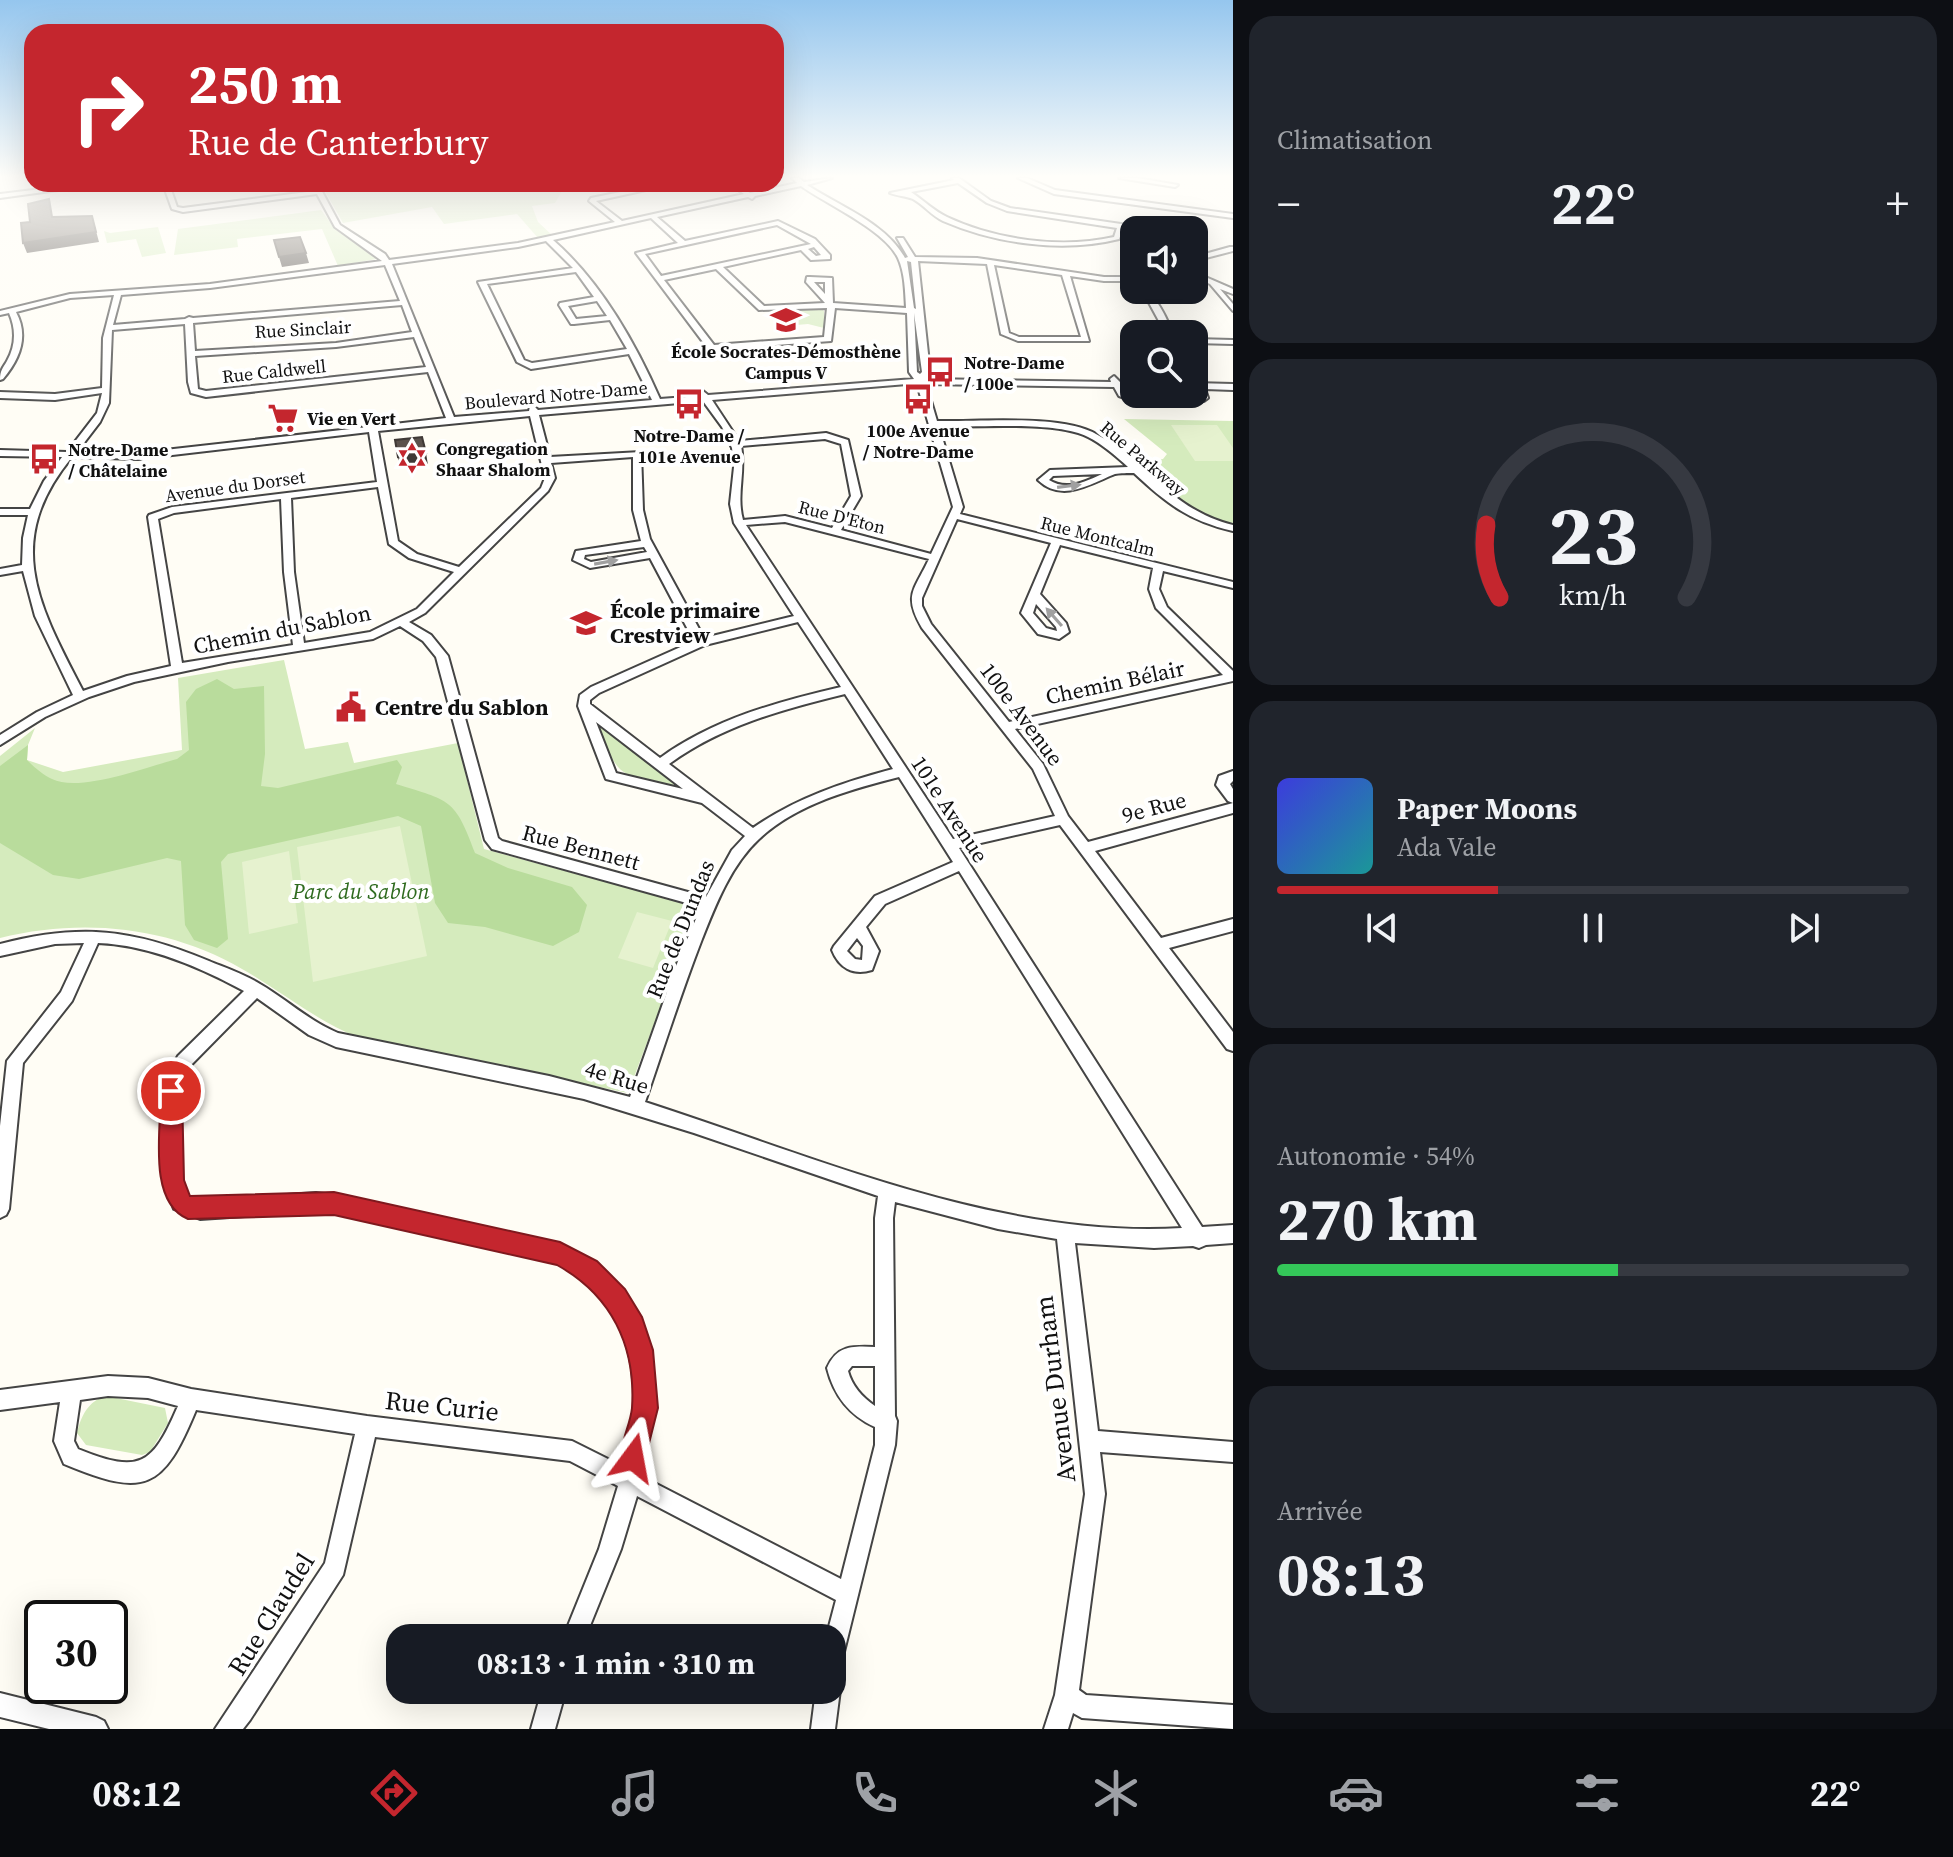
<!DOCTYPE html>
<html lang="fr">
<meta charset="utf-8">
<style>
:root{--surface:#171b24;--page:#20242c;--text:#f1f3f6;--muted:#9ea1a6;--line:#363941;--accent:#c4262e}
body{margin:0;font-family:"Source Serif 4",serif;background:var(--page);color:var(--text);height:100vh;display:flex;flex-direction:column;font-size:30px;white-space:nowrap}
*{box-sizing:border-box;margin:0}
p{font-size:26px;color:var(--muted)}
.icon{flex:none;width:44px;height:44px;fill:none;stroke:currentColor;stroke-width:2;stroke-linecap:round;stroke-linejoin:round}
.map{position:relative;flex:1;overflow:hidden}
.sheet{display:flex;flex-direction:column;gap:16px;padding:16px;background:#0d0f14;width:720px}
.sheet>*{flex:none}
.guide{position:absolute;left:24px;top:24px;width:760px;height:168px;border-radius:24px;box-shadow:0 8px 32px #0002;background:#c4262e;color:#fff;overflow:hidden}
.controls{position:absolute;left:1120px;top:216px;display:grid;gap:16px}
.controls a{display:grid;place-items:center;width:88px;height:88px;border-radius:16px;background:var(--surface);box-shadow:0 8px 32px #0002;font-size:40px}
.speed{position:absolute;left:24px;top:1600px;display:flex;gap:16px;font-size:40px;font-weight:700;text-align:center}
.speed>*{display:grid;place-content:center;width:104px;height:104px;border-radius:50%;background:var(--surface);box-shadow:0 8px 32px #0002;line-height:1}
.speed .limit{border:4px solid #111;border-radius:12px;background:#fff;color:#111}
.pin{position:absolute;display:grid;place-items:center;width:68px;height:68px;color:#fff;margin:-34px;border:4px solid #fff;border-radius:50%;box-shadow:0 2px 8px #0007}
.me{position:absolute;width:88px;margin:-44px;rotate:13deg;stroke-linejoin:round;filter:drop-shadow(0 0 6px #0008)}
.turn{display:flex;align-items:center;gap:28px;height:168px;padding:0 32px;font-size:36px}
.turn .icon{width:104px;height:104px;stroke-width:2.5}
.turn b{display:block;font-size:56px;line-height:68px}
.big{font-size:60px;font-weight:700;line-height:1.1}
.sheet .card{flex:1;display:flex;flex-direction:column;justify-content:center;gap:12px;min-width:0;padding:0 28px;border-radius:24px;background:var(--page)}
.sheet .dial{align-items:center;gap:0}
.dial svg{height:208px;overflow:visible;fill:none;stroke:var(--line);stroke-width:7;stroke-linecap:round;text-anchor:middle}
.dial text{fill:var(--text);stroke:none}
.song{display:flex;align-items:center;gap:24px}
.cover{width:96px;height:96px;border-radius:12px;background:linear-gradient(135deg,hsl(240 70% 55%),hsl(180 70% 35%))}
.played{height:8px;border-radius:4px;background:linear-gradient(90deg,var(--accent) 35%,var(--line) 35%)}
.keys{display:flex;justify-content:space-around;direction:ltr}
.heat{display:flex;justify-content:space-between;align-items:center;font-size:44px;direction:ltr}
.charge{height:12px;border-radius:6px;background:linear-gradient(90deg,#34c759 54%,var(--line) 0)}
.trip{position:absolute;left:386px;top:1624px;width:460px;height:80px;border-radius:24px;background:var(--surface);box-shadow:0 8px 32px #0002;font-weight:700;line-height:80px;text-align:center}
.menu{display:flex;height:128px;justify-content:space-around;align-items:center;background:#090b0e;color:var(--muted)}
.menu .icon{width:56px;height:56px}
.menu .active{color:var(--accent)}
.menu b{font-size:36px;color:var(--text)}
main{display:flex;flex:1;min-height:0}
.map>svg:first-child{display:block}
</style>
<main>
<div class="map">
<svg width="1233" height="1729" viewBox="0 0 1233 1729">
<rect width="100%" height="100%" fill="#fffdf5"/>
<path fill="#d5ebbd" d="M321 184H566L555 203 532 206 538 222 552 235 538 238 517 214 444 224 432 207 343 223Z
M321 210 336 230 376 259 338 266 322 229 237 239 238 247 174 255 178 229Z
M158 227 166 253 142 257 136 239 107 243 104 231 110 233Z
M820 308 824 311V328L808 324 785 326 773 311Z
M1124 419 1233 421V523C1192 517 1163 490 1133 463L1163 459 1167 454Z
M284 660 305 749 348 742 354 763 458 743 484 849 698 907 628 1093 357 1037C315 1020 281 991 242 969 168 926 82 918 0 938V756L35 728 28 745 27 760 63 772 182 750 178 678Z
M602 725 674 783V786C618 776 619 777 597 726Z
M106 1396 165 1408 168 1423 150 1452 142 1455 86 1445 77 1433C81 1416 88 1401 106 1396Z"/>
<path fill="#b9dc9c" d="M217 679 234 689 264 686 265 754 261 786 278 788 397 760 402 767 396 784C450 801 455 798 475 853L508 868 572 887 587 905 579 932 553 946 485 927 448 923 435 903 421 826 398 816 228 854 221 862 228 939 217 948 194 940 185 925 181 861 167 858 79 879 53 875 0 843V766L28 745 27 760C34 767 43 775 52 779 79 793 147 767 177 759L189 750 186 702 196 689Z"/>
<path fill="#e6f2cf" d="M1171 425H1217L1233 448V461H1195Z
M400 826 427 956 313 982 297 847Z
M289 851 298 923 249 934 242 862Z
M637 912 672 921 653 968 618 958Z"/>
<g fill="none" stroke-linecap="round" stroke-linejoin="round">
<g stroke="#444" stroke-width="4">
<path id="minor" d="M792 178H799L804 182 832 178 807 185C839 206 886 223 905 258L908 257 897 238H903L915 257 977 258 1104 277H1134V281H1104L1070 276 1089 341H1018L1001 334 987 264 918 261 930 372 925 379 1111 382 1110 379 1114 376 1120 382H1134V388L1123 387 1125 392 1131 394 1198 395 1194 389V383L1233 384V390L1205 389 1208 398 1204 401 1130 400 1119 396 1114 387 926 384 937 421C978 422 1061 414 1096 434 1148 462 1169 509 1233 525V531C1189 521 1166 503 1134 473 1128 473 1120 473 1115 474 1090 484 1062 503 1038 480L1050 470 1128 467C1116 456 1102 444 1088 437 1058 421 975 427 939 427L963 507 960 514 1233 582V588L1163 571 1159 589 1167 607 1233 671V681L1015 729 1043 764 1068 816 1088 842 1233 803V813L1095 851 1161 938 1233 919V931L1169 948 1233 1032V1051L1227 1049 1060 825 959 848 1202 1227 1233 1225V1243L1206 1245 1199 1248 1193 1246 1154 1248 1075 1243 1098 1431 1233 1442V1462L1100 1452 1105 1494 1079 1690 1086 1695 1233 1705V1729L1082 1718 1073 1713 1068 1729H1044L1055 1695 1085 1494 1057 1239 998 1229 895 1202 893 1218 895 1416 897 1421 895 1445 840 1668 832 1671V1638H826L836 1600 637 1496 621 1549 585 1638H563L599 1549 618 1486 570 1461 375 1437 343 1575 250 1720 243 1729H215L325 1563 355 1434 196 1410C163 1490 145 1498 64 1464L54 1441 60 1402 0 1410V1390L108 1376 148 1378 191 1389 367 1416 572 1441 622 1466C625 1445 633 1426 635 1405 635 1393 633 1381 632 1369 625 1320 599 1287 557 1262L334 1213 316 1211 200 1219 174 1209 163 1180 165 1079 178 1056 244 991C200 967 149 945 98 943L72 1001 23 1063 9 1209 6 1215 0 1218V1126L7 1061 61 992 84 943 55 944 0 956V944C80 923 133 929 209 961 226 968 244 974 260 984 286 999 309 1021 338 1033L549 1076 630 1097 678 961 701 907 492 849 485 840 436 657 423 641 400 626 373 639 228 662 134 682 89 697 45 717 0 745V735L37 712 73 695 35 616 23 571 0 575V569L22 565 23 538 28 515H0V509H30L44 481 62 457 0 456V450L67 452 97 413 102 393 55 400 0 398V392L55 394 102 388 103 338 114 295 70 298 16 312C29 336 20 359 3 379L0 380C0 370 3 368 7 361 16 345 16 329 9 313L0 315V311L70 294 210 284 382 261 335 227 317 194 183 212 172 209 163 184H169L177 207 183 208 315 191 312 184H318L340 225 385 254 389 260 518 243 615 222 589 201 591 198 660 184H673L596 201 622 221 744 194 730 184H737L750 193 797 183ZM801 186C826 204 885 230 898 258 905 273 905 292 906 308L833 303 832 278 810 277H807L806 282 825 303 764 306 723 267 801 250 811 260 830 259V255L815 239 778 221 685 241 657 217 748 197 752 199 755 196ZM651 218 678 243 636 253 709 350 831 341 835 308 907 313 909 372 914 379 708 395 703 391 699 394 700 396 660 399C635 342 600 281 553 240ZM777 225 811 244 661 276 645 254ZM546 241 573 268 478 282 517 362 531 369 629 354 652 400 538 410 533 405 530 406 529 411 454 417 392 264 518 247ZM814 247 821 255 816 256 808 249ZM907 261 911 262 916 309 914 308ZM385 265 400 301 193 318 189 317 185 319 113 325 121 295 210 288ZM994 265 1062 275 1081 337H1019L1009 333ZM716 269 759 310 827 308 824 337 714 345 664 280ZM576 272 594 297 560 303 559 305 571 324H574L610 320 627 349 532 363 524 360 487 284ZM814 282H825V294ZM597 301 607 316 576 319 568 306ZM402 305 412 332 336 343 195 351 193 323ZM914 313 922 372 920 374 917 372ZM185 324 188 382 191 393 206 397 428 372 446 418 377 426 375 421 372 420 367 423 368 427 138 453 77 452 100 422 109 403 112 330ZM414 337 426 367 206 391 198 389 195 356 336 347ZM907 384H917L953 507 931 554 841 530 861 496 848 440 826 433 739 441 712 400ZM703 401 722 427 732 448 734 467 730 504 734 523 794 616 704 638 650 539 643 510 641 452 550 457 539 415ZM530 416 545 478 541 488 459 567 417 554 398 541 378 431ZM369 432 377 482 172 507 149 515 148 517 171 666 127 676 83 691C39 606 2 542 72 457L138 459ZM825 439 841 444 851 496 832 528 785 516 743 520C736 495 746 471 741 446ZM633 457V510L641 541 576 551 573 560 590 568 650 558 694 641 591 687 580 695 578 706 606 779 702 803 745 836 732 850 706 897 502 841 498 838 448 656 431 635 409 622 425 613 548 491 555 478 551 463ZM1102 474C1085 482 1066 491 1049 480L1053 476ZM378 487 389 544 409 558 454 572 417 609 370 632 304 643 294 572 291 498ZM281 499 284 572 293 645 182 663 158 519 174 513ZM957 519 1051 543 1021 613 1038 634 1059 639 1069 632 1066 623 1040 594 1060 545 1153 568 1149 589 1156 608 1223 675 1009 722 931 624 922 606V598ZM785 522 929 559C914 591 903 595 922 628L1033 769 1055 816 953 839 746 525ZM644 547 647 552 591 562 584 559 585 555ZM1036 604 1056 627 1057 631 1046 628 1033 613ZM798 622 841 687C777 702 714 719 660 758L590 704V700L599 693 705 645ZM845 694 893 769C844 782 796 798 753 828L669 764C721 726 783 709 845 694ZM596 722 683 789 616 773ZM899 777 953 862 875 896 834 946 832 950C839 968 853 976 872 970L879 951 866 927 885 904 959 871 1182 1228C999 1239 816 1157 645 1102 664 1047 681 993 702 939 716 904 731 865 759 839 796 804 852 789 899 777ZM857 938 863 946 862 960 855 959 847 951ZM257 998 309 1035 336 1047 584 1099 694 1133 878 1196 875 1218V1347C853 1346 837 1345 827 1368 834 1396 849 1415 875 1427V1445L841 1579 641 1476C644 1453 652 1431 654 1408 656 1396 653 1383 651 1371 643 1312 617 1277 566 1248L334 1195 316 1193 200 1201 187 1197 181 1180V1080L190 1066ZM852 1366H875V1406C862 1397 852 1386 848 1371ZM108 1396 148 1398 178 1406C152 1466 140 1474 78 1449L74 1441 80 1400Z
M952 178H959L991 201 1010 208 1121 224 1146 230 1123 229 1119 239C1063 253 996 244 943 221 932 216 924 205 913 199 906 196 897 196 890 193L954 180ZM958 183 987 203 1007 211 1117 228 1114 237C1061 249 996 240 947 217 934 211 923 200 911 192Z
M1018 178H1027L1055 190 1233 214V218L1054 194Z
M1119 178H1137L1178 185 1175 187Z
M83 184H102L0 198V194Z
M1230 247H1233V251L1194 261V257Z
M1194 272 1233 289V294L1220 289 1233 304V311L1210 284 1194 277Z
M1136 290C1157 290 1165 318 1174 334H1166L1147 299Z
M1194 339 1233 340V344L1194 343Z
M1233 771V781L1230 784 1233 789V803L1228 801 1216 785 1219 776Z
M832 1680 836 1682 840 1690 835 1729H811L816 1690H832Z
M542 1690H566L555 1729H531Z
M0 1693 96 1717 104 1721 108 1729H49L0 1717Z"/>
</g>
<use href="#minor" fill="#fff" fill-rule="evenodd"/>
</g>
<path fill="#3f3936" d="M92 216 99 242 27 253 23 243Z
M306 253 309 263 282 267 279 257Z
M426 453 428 465 400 468 398 457Z"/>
<path fill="#5a524d" stroke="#3f3936" stroke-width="2" d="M49 199 52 217 92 216 96 232 23 243 21 223 30 222 28 204Z
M300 237 306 253 279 257 274 240Z
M422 437 426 453 398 457 395 440Z"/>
<defs><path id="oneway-solid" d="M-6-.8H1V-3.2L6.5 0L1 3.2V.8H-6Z" transform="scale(2)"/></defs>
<g fill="#a0a0a0">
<use href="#oneway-solid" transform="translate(1069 486) rotate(-7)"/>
<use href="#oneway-solid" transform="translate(606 562) rotate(-10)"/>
<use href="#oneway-solid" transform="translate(1054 617) rotate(-131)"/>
</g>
<linearGradient id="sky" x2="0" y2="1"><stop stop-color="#95c6ee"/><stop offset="0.42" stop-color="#fffefa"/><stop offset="1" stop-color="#fffefa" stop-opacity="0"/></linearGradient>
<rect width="1233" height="420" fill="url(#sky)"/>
<path fill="#c4262e" stroke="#7f191e" stroke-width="2" d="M171 1081 179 1084 182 1091 184 1180 190 1196 334 1192 560 1242 597 1261 625 1289 642 1317 653 1350 658 1408 643 1467 633 1471 624 1467C616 1448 630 1428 632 1408 636 1345 611 1295 557 1265L334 1215 188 1219C147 1202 161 1128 161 1091L164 1084Z"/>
<defs>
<g id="school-bare" transform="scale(2.4)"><path d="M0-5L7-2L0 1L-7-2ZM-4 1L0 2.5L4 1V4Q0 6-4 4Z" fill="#c4262e" stroke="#fff" stroke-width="2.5" paint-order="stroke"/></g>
<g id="bus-bare" transform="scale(2.4)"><path d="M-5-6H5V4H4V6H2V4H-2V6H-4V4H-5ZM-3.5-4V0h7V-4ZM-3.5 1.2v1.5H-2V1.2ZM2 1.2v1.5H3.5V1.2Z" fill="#c4262e" stroke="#fff" stroke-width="2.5" paint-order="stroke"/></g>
<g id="supermarket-bare" transform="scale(2.4)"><path d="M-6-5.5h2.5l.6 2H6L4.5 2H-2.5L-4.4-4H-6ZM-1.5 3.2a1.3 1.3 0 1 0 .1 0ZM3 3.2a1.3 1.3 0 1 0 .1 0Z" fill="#c4262e" stroke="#fff" stroke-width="2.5" paint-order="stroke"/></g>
<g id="synagogue-bare" transform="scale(2.4)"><path d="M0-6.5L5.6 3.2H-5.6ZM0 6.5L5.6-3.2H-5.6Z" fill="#c4262e" stroke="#fff" stroke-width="2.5" paint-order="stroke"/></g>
<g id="civic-bare" transform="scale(2.4)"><path d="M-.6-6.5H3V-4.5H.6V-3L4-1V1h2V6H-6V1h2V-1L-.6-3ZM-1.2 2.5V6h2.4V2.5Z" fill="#c4262e" stroke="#fff" stroke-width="2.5" paint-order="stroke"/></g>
</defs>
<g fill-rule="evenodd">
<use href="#school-bare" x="786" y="320"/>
<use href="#bus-bare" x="940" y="372"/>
<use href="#bus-bare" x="918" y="399"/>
<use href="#bus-bare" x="689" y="404"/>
<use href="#supermarket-bare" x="283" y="418"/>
<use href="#synagogue-bare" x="412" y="458"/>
<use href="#bus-bare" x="44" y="459"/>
<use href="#school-bare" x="586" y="623"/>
<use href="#civic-bare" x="351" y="707"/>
</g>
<g text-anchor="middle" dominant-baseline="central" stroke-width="8" stroke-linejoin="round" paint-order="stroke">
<g font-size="18" fill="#111" stroke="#fff">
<text transform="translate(303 329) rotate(-3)">Rue Sinclair</text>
<text transform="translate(274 371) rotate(-6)">Rue Caldwell</text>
<text transform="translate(556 395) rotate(-5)">Boulevard Notre-Dame</text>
<text transform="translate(1143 458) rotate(40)">Rue Parkway</text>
<text transform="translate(235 486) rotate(-8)">Avenue du Dorset</text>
<text transform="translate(842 517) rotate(14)">Rue D'Eton</text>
<text transform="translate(1098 536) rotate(14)">Rue Montcalm</text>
</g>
<g font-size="18" font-weight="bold" fill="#111" stroke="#fff" text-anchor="start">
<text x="786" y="351" text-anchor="middle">École Socrates-Démosthène<tspan x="786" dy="21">Campus V</tspan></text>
<text x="964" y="362">Notre-Dame<tspan x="964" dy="21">/ 100e</tspan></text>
<text x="307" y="418">Vie en Vert</text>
<text x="918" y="430" text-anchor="middle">100e Avenue<tspan x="918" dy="21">/ Notre-Dame</tspan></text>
<text x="689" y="435" text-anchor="middle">Notre-Dame /<tspan x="689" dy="21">101e Avenue</tspan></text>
<text x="436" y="448">Congregation<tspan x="436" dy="21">Shaar Shalom</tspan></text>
<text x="68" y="449">Notre-Dame<tspan x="68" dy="21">/ Châtelaine</tspan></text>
</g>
<g font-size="22" font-weight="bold" fill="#111" stroke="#fff" text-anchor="start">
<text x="610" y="610">École primaire<tspan x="610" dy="25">Crestview</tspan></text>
<text x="375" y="707">Centre du Sablon</text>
</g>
<g font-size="22" fill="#111" stroke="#fff">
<text transform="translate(282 629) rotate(-11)">Chemin du Sablon</text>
<text transform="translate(1115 682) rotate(-12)">Chemin Bélair</text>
<text transform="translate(1022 714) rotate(53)">100e Avenue</text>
<text transform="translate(1154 807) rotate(-15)">9e Rue</text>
<text transform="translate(950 809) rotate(57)">101e Avenue</text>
<text transform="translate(581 847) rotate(15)">Rue Bennett</text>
<text transform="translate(680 929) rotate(-68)">Rue de Dundas</text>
<text transform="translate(617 1077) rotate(17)">4e Rue</text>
</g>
<g font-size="22" font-style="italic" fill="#2f6b1f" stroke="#fff">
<text x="361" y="891">Parc du Sablon</text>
</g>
<g font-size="26" fill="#111" stroke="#fff">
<text transform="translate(1055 1389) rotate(-97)">Avenue Durham</text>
<text transform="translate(442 1406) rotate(6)">Rue Curie</text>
<text transform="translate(271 1614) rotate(-58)">Rue Claudel</text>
</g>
</g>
</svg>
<div class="controls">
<a><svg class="icon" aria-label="sound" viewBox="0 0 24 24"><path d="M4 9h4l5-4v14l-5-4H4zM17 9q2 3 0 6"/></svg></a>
<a><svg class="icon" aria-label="search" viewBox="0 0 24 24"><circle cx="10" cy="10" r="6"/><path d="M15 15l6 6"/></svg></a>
</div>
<div class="speed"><div class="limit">30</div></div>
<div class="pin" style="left:171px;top:1091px;background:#d93025"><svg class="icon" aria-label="arrive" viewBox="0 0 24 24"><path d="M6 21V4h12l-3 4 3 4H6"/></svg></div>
<svg class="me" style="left:633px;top:1458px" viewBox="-20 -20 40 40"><path d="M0-17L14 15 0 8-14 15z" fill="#c4262e" stroke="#fff" stroke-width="4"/></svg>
<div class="trip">08:13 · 1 min · 310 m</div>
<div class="guide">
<div class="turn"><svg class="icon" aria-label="right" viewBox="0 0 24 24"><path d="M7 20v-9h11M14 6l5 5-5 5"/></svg><div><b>250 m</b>Rue de Canterbury</div></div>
</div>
</div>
<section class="sheet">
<div class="card"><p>Climatisation</p>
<div class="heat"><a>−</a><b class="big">22°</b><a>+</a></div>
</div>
<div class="card dial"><svg viewBox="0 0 100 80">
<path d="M14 69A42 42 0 1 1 86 69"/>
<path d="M14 69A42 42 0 0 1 9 41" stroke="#c4262e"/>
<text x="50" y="56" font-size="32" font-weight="700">23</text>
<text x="50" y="72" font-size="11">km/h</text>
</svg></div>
<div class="card">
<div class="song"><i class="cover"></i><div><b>Paper Moons</b><p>Ada Vale</p></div></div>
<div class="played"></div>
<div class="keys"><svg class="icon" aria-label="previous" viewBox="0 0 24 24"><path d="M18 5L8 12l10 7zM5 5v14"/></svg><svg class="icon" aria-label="pause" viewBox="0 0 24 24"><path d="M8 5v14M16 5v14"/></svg><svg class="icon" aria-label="next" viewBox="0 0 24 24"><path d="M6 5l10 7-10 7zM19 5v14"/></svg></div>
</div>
<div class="card"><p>Autonomie · 54%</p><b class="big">270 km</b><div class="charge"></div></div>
<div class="card"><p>Arrivée</p><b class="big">08:13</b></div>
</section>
</main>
<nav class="menu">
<b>08:12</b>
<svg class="icon active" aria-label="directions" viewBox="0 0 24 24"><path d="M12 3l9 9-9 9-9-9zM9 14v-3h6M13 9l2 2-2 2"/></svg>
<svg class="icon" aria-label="music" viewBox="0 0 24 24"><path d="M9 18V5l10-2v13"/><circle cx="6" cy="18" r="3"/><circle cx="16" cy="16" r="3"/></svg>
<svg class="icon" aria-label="phone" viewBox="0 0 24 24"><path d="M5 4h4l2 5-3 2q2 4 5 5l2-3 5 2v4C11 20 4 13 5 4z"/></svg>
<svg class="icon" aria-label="climate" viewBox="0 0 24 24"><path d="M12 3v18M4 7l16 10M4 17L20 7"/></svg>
<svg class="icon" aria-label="car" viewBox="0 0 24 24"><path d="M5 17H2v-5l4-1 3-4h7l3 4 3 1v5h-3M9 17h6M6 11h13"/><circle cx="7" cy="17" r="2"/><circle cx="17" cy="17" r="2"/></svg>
<svg class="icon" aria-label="filters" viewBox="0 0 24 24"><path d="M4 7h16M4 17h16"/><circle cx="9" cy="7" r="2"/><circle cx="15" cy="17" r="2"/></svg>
<b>22°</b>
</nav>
